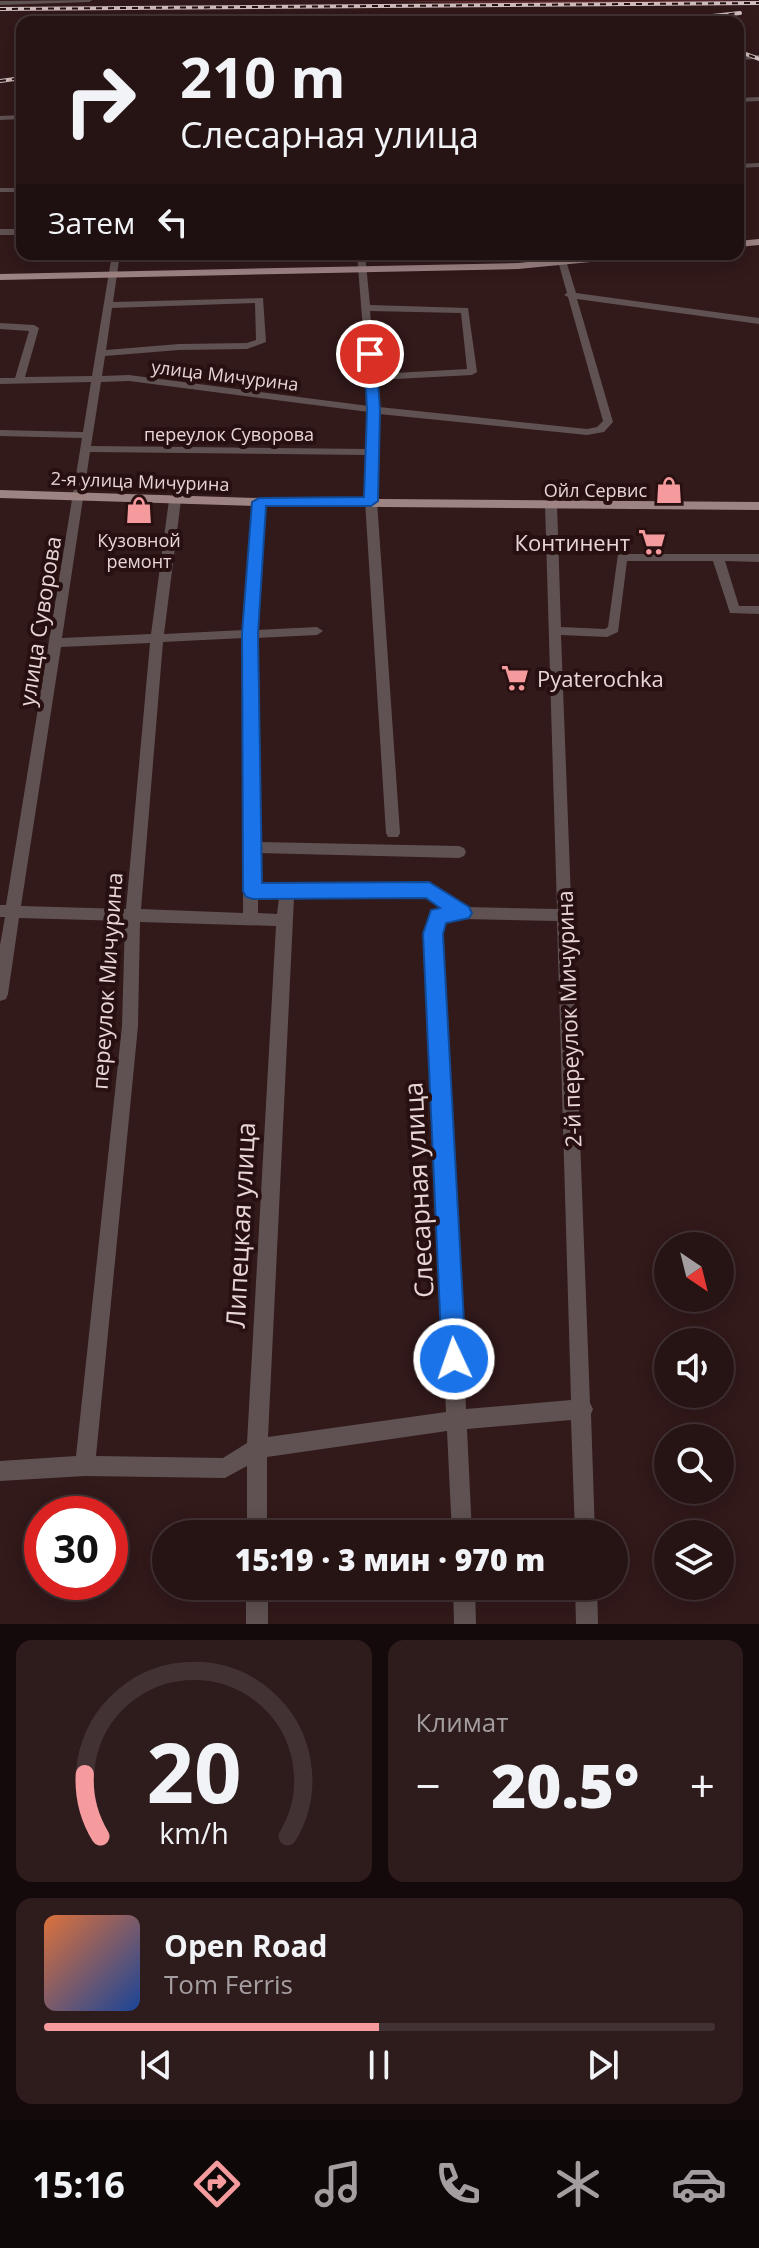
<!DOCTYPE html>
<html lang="ru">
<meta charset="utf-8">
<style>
:root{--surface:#261314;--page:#2e1c1d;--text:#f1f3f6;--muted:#a49ea0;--line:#423234;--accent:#f59b9e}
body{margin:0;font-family:"Open Sans",sans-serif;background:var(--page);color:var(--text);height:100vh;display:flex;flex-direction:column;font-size:30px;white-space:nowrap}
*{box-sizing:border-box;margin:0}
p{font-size:26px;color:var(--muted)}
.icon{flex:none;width:44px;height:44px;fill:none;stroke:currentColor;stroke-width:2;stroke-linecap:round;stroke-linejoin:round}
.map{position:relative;height:1624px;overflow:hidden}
.side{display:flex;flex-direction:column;gap:16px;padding:16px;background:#150a0b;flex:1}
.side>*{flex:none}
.top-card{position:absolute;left:16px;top:16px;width:728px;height:244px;border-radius:16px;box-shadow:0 4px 20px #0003,0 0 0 2px var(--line);background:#261314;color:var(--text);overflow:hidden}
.needle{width:52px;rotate:145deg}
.buttons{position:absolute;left:654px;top:1232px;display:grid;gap:16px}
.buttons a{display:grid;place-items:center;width:80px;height:80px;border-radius:50%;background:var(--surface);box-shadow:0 4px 20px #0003,0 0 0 2px var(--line);font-size:40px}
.speed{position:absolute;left:24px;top:1496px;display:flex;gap:16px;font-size:40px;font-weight:700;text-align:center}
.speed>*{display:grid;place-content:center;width:104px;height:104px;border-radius:50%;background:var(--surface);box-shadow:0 4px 20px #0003,0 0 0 2px var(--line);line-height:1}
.speed .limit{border:12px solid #d22;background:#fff;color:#111}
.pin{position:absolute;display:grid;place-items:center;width:68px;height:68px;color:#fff;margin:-34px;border:4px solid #fff;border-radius:50%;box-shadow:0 2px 8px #0007}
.me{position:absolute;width:88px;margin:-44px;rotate:357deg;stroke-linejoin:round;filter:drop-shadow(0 0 6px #0008)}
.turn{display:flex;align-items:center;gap:28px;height:168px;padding:0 32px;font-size:36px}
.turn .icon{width:104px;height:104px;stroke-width:2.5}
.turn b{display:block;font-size:56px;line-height:68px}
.then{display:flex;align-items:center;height:76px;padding:0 32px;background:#0003;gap:16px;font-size:30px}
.big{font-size:60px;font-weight:800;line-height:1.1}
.side .widget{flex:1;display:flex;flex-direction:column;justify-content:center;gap:12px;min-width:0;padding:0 28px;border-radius:16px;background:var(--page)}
.side .dial{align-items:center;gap:0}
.dial svg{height:208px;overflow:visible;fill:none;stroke:var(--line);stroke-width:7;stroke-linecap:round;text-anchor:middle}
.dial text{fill:var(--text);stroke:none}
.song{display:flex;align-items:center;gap:24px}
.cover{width:96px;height:96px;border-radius:12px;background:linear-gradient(135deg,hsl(20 70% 55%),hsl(220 70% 35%))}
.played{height:8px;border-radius:4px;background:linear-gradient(90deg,var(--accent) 50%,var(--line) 50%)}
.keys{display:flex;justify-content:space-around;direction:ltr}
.heat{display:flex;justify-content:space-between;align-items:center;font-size:44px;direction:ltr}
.side .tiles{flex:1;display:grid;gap:16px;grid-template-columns:1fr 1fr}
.widget:last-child{grid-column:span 2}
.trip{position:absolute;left:152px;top:1520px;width:476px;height:80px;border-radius:40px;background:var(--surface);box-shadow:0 4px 20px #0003,0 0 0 2px var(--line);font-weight:800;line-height:80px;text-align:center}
.dock{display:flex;height:128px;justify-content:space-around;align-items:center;background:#0f0808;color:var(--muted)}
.dock .icon{width:56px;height:56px}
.dock .current{color:var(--accent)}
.dock b{font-size:36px;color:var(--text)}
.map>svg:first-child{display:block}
</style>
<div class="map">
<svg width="759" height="1624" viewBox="0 0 759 1624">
<rect width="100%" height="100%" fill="#32191a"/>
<path fill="#5d282c" d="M759 0 550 5 382 1Z"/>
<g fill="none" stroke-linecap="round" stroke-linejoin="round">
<path fill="#605252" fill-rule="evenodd" d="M92 0 89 2 0 5V1Z
M759 55V59L738 60V56Z
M759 97V101L738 102V98Z
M22 115V119L0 120V116Z
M759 163V167L738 168V164Z
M0 188H22V192H0Z
M0 229H22V235H0Z
M112 254H120L113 302 263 298 266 342 247 349 179 350 105 356 102 376 129 375 369 406 357 254H365L370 305 468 308 477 372 472 375 376 380 379 407 587 429 597 427 603 421 568 297 564 295 567 293 556 254H564L576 293 759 318V324L577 299 613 422 604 432 587 435 379 414 377 501 400 833 398 837H388L386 833 365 501 367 455 90 452 62 638 151 634 169 500 175 497 181 500 164 634 244 630 253 502 259 499 263 500 256 630 317 627 323 631 317 635 256 638 258 842 459 846 464 848 466 852 464 856 459 858 258 853V885L429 884 465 907 557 909 545 504 551 501 557 504 561 627 605 629 608 627 618 554H759V562L725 561 739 606H759V614L730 613 713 561H627L618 632 607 637 561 635 590 1403 593 1409 591 1414 595 1534H575L571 1420 467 1429 472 1534H452L447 1431 267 1457V1534H247V1466L225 1478 85 1476 0 1481V1461L76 1456 122 1026 125 921 19 918 8 994 6 999 0 1001V945L5 917H0V905H6L82 438 0 436V430L83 432 91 382 0 384V378H15L29 331 0 329V323L34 325 39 328 25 377 92 376ZM255 303 256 340 247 343 179 344 106 350 112 308ZM370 311 461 313 467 369 376 374ZM129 381 369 412 367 449 91 446 101 382ZM244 638 243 913 141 909 163 642ZM150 643 126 909 21 906 61 647ZM426 896 445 909 432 912 425 934 446 1412 268 1437 294 898ZM258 897 279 898 277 914 258 913ZM462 919 557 921 571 1400 466 1409 441 934 443 921ZM140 922 276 926 247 1443 223 1458 96 1456 138 1026Z
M246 1586H268V1624H246Z
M453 1586H475L476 1624H454Z
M575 1586H597L598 1624H576Z"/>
<path fill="#9e8383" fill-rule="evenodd" d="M759 239V245L738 247V241Z
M607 254H648L642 257 518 269 0 280V274L518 263Z
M0 490 259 498 759 502V510L259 506 0 498Z"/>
<g stroke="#d0bdbd" stroke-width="4">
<path id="rail" d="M0 9 759 3
M657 22 740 13
M738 51 759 59
M0 81 22 78"/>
</g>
<use href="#rail" stroke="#281011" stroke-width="2" stroke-dasharray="6" stroke-linecap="butt"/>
</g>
<path fill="#1a73e8" stroke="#114b97" stroke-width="2" d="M370 350 376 354 380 410 378 501 371 506H266L258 633 262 883 429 882 469 907 472 913 469 918 446 923 443 934 466 1359 463 1368 454 1372 445 1368 442 1359 423 934 431 910 440 908 426 898 253 899 246 897 243 891 242 633 252 502 259 498 364 497 367 410 364 354Z"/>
<defs>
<g id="shop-bare" transform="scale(2.16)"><path d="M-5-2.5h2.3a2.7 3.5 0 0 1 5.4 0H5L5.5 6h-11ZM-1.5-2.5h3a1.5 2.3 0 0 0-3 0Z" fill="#f59b9e" stroke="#281011" stroke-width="2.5" paint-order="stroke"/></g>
<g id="supermarket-bare" transform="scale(2.16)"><path d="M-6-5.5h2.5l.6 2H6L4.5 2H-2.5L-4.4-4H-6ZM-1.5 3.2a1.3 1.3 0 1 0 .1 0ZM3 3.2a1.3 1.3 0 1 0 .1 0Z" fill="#f59b9e" stroke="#281011" stroke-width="2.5" paint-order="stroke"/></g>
</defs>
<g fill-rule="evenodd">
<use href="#shop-bare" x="669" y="490"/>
<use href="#shop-bare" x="139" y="510"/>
<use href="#supermarket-bare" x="652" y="542"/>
<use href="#supermarket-bare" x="515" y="678"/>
</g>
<g text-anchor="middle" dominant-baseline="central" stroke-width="8" stroke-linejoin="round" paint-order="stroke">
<g font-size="18" fill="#e8d6d6" stroke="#281011">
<text transform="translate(225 375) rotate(7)">улица Мичурина</text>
<text x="229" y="434">переулок Суворова</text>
<text transform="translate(140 481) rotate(2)">2-я улица Мичурина</text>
</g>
<g font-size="18" fill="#e8d6d6" stroke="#281011" text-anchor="end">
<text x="647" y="490">Ойл Сервис</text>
<text x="139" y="540" text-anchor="middle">Кузовной<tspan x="139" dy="21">ремонт</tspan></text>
</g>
<g font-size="22" fill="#e8d6d6" stroke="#281011" text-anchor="end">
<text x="630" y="542">Континент</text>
<text x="537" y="678" text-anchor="start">Pyaterochka</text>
</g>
<g font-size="22" fill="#e8d6d6" stroke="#281011">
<text transform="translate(39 621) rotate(-81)">улица Суворова</text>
<text transform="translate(106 981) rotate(-86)">переулок Мичурина</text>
<text transform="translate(568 1019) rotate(-92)">2-й переулок Мичурина</text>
</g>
<g font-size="26" fill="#e8d6d6" stroke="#281011">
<text transform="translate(418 1190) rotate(-93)">Слесарная улица</text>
<text transform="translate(240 1225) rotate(-87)">Липецкая улица</text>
</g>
</g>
</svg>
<div class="buttons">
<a><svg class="needle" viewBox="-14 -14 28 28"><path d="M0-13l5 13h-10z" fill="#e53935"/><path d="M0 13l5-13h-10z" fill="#a49ea0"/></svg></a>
<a><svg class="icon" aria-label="sound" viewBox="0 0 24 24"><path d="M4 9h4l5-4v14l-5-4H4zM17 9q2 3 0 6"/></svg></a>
<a><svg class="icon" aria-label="search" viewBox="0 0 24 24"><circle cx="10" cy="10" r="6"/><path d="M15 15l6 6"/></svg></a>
<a><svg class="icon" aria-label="layers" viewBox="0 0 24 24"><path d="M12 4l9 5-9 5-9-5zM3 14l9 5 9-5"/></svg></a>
</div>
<div class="speed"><div class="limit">30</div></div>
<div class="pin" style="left:370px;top:354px;background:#d93025"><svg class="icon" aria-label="arrive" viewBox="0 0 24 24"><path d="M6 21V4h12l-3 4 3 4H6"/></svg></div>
<svg class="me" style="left:454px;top:1359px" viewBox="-20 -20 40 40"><circle r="17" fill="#1a73e8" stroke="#fff" stroke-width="3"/><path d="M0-11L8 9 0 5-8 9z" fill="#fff"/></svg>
<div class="trip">15:19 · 3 мин · 970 m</div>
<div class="top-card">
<div class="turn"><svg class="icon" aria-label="right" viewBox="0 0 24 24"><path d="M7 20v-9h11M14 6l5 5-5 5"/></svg><div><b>210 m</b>Слесарная улица</div></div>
<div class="then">Затем<svg class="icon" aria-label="left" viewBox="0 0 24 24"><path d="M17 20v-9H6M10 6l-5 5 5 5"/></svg></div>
</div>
</div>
<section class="side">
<div class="tiles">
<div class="widget dial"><svg viewBox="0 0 100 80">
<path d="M14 69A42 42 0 1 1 86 69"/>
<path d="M14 69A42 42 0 0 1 8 45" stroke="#f59b9e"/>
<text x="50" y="56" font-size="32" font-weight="700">20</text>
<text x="50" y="72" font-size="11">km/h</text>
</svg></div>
<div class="widget"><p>Климат</p>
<div class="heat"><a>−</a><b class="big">20.5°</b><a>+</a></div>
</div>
<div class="widget">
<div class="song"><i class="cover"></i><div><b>Open Road</b><p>Tom Ferris</p></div></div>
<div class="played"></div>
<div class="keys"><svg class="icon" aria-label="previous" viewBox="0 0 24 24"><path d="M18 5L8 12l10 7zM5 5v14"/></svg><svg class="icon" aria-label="pause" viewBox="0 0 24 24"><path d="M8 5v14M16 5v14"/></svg><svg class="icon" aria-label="next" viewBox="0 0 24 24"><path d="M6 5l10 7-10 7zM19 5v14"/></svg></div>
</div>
</div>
</section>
<nav class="dock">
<b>15:16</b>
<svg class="icon current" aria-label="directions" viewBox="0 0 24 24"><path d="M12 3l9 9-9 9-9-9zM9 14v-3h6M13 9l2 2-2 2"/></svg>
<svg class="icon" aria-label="music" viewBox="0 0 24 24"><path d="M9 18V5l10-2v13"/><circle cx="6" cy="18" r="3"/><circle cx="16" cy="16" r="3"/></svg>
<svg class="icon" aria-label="phone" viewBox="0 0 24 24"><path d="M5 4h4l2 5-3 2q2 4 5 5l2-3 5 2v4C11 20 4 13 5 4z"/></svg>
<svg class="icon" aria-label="climate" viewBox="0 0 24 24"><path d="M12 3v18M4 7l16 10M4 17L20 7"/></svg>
<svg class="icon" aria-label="car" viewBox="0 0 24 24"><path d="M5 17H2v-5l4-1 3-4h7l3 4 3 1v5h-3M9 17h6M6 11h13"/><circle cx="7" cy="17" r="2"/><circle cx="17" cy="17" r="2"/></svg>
</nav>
